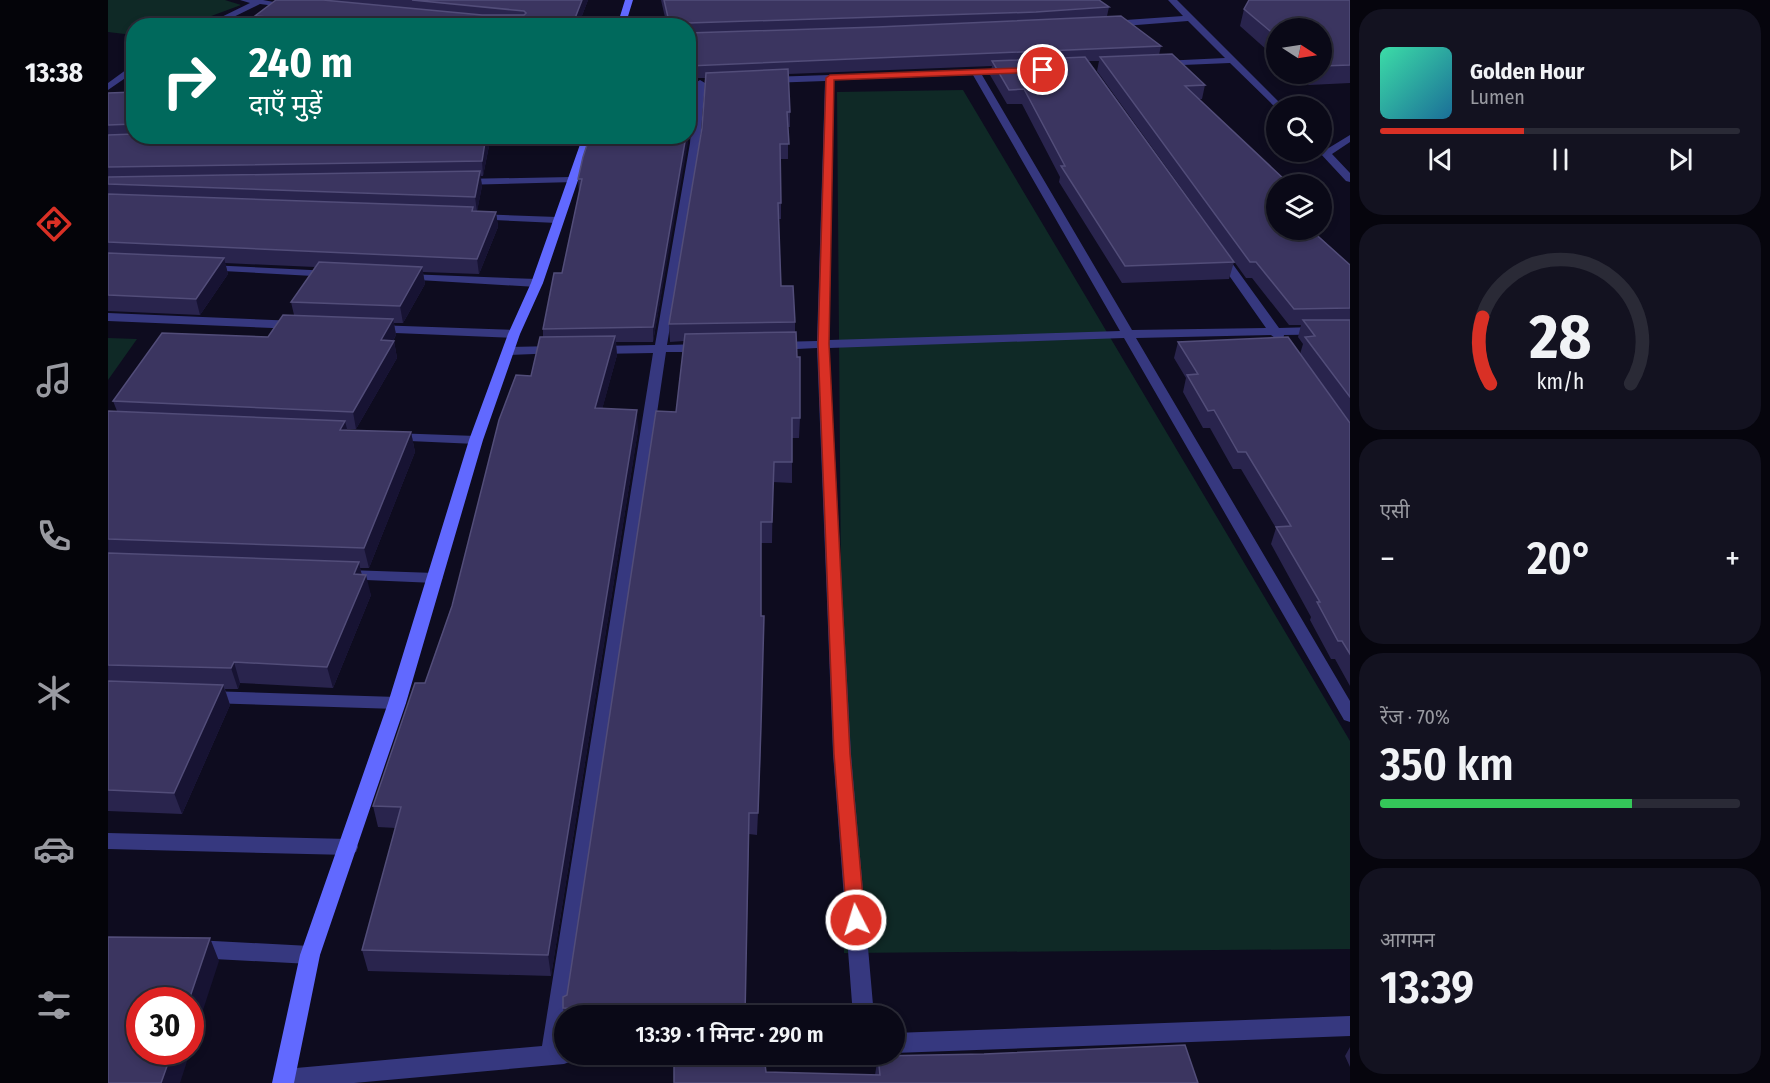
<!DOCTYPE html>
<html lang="hi">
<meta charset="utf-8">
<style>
:root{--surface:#0a0917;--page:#131220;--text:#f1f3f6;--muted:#999aa1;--line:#2a2a36;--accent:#d93025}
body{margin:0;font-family:"Fira Sans Condensed","Noto Sans Devanagari",sans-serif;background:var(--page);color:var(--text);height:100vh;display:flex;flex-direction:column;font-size:22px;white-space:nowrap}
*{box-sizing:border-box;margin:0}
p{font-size:20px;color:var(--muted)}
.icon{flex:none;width:33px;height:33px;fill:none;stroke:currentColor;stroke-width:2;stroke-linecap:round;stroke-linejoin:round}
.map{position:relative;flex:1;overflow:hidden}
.panel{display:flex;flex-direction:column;gap:9px;padding:9px;background:#06050d;width:420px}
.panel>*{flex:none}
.guide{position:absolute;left:18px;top:18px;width:570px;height:126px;border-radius:24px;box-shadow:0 3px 9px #0003,0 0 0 2px var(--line);background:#00695c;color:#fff;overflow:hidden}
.needle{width:39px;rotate:102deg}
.fabs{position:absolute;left:1158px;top:18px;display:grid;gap:12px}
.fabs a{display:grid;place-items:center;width:66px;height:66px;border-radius:50%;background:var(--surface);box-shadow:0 3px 9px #0003,0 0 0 2px var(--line);font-size:30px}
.speed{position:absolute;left:18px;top:987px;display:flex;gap:12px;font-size:30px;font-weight:700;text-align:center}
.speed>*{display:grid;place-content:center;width:78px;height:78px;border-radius:50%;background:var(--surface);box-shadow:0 3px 9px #0003,0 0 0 2px var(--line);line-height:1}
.speed .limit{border:9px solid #d22;background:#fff;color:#111}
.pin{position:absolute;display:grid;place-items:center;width:51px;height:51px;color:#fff;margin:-26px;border:3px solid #fff;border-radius:50%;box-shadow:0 2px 6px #0007}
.me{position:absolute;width:66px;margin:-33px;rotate:355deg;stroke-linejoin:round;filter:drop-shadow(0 0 4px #0008)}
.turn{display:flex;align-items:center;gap:21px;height:126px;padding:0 24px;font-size:27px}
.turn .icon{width:78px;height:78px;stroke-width:2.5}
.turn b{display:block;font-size:42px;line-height:51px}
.big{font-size:45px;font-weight:600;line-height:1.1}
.panel .widget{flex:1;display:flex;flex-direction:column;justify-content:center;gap:9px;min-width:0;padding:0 21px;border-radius:24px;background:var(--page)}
.panel .dial{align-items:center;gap:0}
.dial svg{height:156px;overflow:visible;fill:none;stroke:var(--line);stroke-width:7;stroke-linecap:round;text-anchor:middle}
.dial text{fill:var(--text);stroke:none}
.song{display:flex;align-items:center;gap:18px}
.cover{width:72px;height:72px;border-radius:9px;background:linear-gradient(135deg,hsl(160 70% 55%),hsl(200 70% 35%))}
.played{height:6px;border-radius:3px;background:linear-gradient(90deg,var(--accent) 40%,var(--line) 40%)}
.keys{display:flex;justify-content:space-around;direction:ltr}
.heat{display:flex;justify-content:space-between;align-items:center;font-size:33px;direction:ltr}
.charge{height:9px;border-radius:4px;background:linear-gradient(90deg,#34c759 70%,var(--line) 0)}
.trip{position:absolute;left:446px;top:1005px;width:351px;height:60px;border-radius:30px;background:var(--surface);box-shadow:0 3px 9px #0003,0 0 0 2px var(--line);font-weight:600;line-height:60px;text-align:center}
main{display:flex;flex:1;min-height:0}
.tabs{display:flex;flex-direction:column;width:108px;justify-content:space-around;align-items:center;background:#040409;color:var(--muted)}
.tabs .icon{width:42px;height:42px}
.tabs .on{color:var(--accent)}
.tabs b{font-size:27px;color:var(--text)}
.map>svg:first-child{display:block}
</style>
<main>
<nav class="tabs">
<b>13:38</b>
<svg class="icon on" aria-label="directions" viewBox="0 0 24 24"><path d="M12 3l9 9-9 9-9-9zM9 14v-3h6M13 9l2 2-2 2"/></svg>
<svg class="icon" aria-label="music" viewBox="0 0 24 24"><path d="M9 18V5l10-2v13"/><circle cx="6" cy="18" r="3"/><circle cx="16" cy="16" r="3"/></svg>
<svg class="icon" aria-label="phone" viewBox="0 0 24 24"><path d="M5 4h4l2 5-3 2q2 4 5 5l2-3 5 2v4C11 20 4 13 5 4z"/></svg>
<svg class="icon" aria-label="climate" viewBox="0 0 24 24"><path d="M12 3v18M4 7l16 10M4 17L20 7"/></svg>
<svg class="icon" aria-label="car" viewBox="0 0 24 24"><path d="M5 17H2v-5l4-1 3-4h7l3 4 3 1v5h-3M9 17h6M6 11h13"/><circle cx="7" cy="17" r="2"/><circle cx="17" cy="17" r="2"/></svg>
<svg class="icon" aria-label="filters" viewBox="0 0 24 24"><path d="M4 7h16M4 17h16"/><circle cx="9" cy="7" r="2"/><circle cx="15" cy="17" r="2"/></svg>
</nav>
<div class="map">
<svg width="1242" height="1083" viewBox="0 0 1242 1083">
<rect width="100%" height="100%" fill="#0e0c1f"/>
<path fill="#0f2926" d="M0 0H117L133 5 79 25 26 26 25 35 0 32Z
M855 90 1242 741V949L736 953 729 92Z
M0 338 29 339 0 380Z"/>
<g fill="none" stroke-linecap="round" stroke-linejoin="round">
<path fill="#36387f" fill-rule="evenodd" d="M132 0H155L187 6 183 8 152 4 107 26H95L142 3Z
M1060 0H1069L1175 106 1168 108 1122 63 1051 66 1050 64 1054 61 1117 58 1080 21 1003 27 999 24 1003 21 1075 16Z
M26 64V72L0 90V83Z
M904 69V73L901 74 874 75 1024 330 1158 328 1106 254 1112 251 1116 252 1171 328 1242 326V334L1176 335 1175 340 1171 341 1163 335 1028 338 1242 701V722L1236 720 1016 338 721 348 743 754 766 1016H745L725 754 709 348 669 350 663 346 669 342 709 341 717 81 661 83 656 80 661 77ZM865 75 1012 331 721 340 726 80Z
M592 80 597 83 592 143 559 345 594 344 600 348 594 352H558L460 1016H456V1054H467L464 1061 456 1064 246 1083H168L166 1079 169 1072 177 1069 434 1046 545 353 489 354 483 350 489 346 547 345 582 143 587 83Z
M1242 135V142L1224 154 1242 173V182L1238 181 1211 152H1214V146L1219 149Z
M463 177 467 178V182L352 185 347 182 352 179Z
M369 214 449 217 454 220 449 223 365 219 364 217Z
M100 265 223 271 229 274 223 277 96 270 94 268Z
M298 274 429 279 435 283 429 287 294 279V275Z
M0 313 189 321 195 325 189 329 0 321Z
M267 325 406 330 412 334 406 338 263 332V326Z
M447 346 453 350 451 353 401 355 395 351 401 347Z
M284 433 368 436 375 440 368 444 279 440 277 437Z
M240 570 327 573 335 578 327 583 235 579 232 575Z
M99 691 289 697 295 699 298 703 295 707 289 709 99 703 93 701 91 697 93 693Z
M0 833 241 839 248 842 250 847 248 852 241 855 0 849Z
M87 940 202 946 209 949 212 955 209 961 202 964 87 958 80 955 77 949 80 943Z
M1242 1016V1036L786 1053V1033Z"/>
<path fill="#6169ff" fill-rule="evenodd" d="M517 0H525L517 26H509Z
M475 136H485L435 283 412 334 375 440 298 703 212 955 186 1083H164L192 955 280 703 361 440 400 334 423 283Z"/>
</g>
<path fill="#29244d" d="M168 0H480L470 26H150L147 16Z
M553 0H991L1001 7 999 16 1053 46 1051 55 1097 85 1094 99H1091L1168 184V230H1205V231L1242 265V422L1192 354 1195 344 1190 337 1193 325H1181L1144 278H1138L989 71 991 61H981L1126 262 1121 279 1014 283 951 182 952 177 914 104H899L882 75 884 66 680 74 682 112V127H680V159H672L673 203V219H671L673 286 687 322V332L692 418 691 438H684V483L665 482 664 543H653V747L649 835 641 834 637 1016H456L455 1008 459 995 568 412 576 341 562 342 561 324 594 128 598 78H584L585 88 580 134V26H559Z
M1242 0V83L1201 85 1187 74H1214V28H1168V58L1132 26 1136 9Z
M26 92V136H383L375 176H372L374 186 369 211 388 212 390 227 371 274 315 272 317 284 295 323H286L288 335 285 341H286L289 358 248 429H239V430L303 432 307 452 261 568H252L254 575 263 595 225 688 132 683 130 689H117L122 705 74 814 0 811V411H9L5 401 160 337 186 315 183 302 207 267 117 263 120 274 92 315 0 311V93Z
M482 136H580L545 342H508L509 355 494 409 530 430 443 976 260 971 254 950 288 828 270 827 265 806 317 683 423 376 435 337V329L454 273 471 192 470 179Z
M1070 342 1242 423V686L1227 659H1223L1202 620 1203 617 1163 544 1168 528 1133 469H1125L1102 428H1095L1075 392 1078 378 1066 358Z
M1242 1047V1067L1237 1056Z
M770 1056 1090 1083H566L636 1065 658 1072 767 1075Z"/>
<path fill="#171333" d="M474 0H480L470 26H464Z
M584 75 585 88 580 134V118Z
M378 136H383L375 176 374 161Z
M578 136H580V143L545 342V327Z
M372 171 374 186 369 212 367 197Z
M388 212 390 227 371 274 369 259Z
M116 258 120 274 92 315 88 299Z
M314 267 317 284 295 323 292 306Z
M285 319 288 335 276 357 273 340Z
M507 336 509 355 489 428 487 408Z
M286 341 289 358 248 429 245 412Z
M529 410 530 430 443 976 440 955Z
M237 421 242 441 232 430Z
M303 432 307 452 261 568 256 548Z
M251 562 255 582 258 575 263 595 225 688 219 667 246 574Z
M126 662 132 683 130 689 123 668Z
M115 685 122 705 74 814 66 793Z
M102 938 111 961 82 1050V1000H81Z
M64 1052H82L72 1083H53Z"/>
<path fill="#3b3560" stroke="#524d79" stroke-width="1.5" d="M168 0H215L374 15H416L418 13 416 11 304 0H474L464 26H226L195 23 200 20 147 16Z
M556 0H991L1001 7 928 12 580 23 579 26H562Z
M1141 0H1242V65L1214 66V28H1168V36L1136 9Z
M1013 16 1053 46 580 66V33L769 27Z
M1064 54 1097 85 1077 86 1179 182 1173 183 1175 184H1168V230H1203L1242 265V308L1186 309 1148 262H1142L992 57Z
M977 57 1126 262 1017 266 953 166H957L916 89 901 90 884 61Z
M680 69 682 112H679L681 144H672L673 203H670L673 286H685L687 322 561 324 594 128 598 73Z
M580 75H584L580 118Z
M26 92V124L0 125V93Z
M26 134V136H378L374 161 0 167V135Z
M482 136H578L545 327 435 329 446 273H454L474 179H470L475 157Z
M372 171 367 197 0 184V177Z
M0 194 365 207 364 211 388 212 369 259 0 242Z
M0 253 116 258 88 299 0 295Z
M211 262 314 267 292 306 183 302Z
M175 315 285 319 273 340 286 341 245 412 5 401 54 333 160 337Z
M1195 320H1242V397L1197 337 1207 336Z
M688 332 689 357H692V418H684V462H666L664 522H653V616H656L653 726 650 813H641L637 1016H566V1011L455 1008V997L459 995 548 411 568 412 577 334Z
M507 336 487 408 529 410 440 955 254 950 293 807 265 806 307 683H317L344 606 391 420 408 375 423 376 432 337Z
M1180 337 1242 423V654L1234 641H1230L1209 602H1212L1168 527 1183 526 1138 452H1130L1106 410 1100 411 1079 375 1090 374 1070 342Z
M0 411 237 421 232 430 303 432 256 548 0 539Z
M0 553 251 562 246 574 258 575 219 667 126 662 123 668 0 665Z
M0 681 115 685 66 793 0 790Z
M0 937 102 938 81 1000H32V1052H64L53 1083H0Z
M1077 1045 1090 1083H566V1054H636V1065L657 1064 658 1072 772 1075 770 1056 876 1054Z"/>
<path fill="#d93025" stroke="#8d1f18" stroke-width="1.5" d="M935 67 939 70 938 72 726 80 721 344 742 754 757 920 754 926 748 928 742 926 739 920 726 754 710 344 718 78 722 75Z"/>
</svg>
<div class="fabs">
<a><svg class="needle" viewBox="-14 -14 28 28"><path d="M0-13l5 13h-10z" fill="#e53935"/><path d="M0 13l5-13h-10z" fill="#999aa1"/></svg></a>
<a><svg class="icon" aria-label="search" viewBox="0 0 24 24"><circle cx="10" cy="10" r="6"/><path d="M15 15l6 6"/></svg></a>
<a><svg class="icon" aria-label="layers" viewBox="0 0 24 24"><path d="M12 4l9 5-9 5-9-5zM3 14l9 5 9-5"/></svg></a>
</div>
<div class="speed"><div class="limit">30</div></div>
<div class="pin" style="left:935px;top:70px;background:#d93025"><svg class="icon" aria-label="arrive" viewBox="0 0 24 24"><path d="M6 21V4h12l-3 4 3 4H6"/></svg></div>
<svg class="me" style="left:748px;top:920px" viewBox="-20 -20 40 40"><circle r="17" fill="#d93025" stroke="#fff" stroke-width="3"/><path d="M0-11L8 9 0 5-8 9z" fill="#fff"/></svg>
<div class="trip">13:39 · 1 मिनट · 290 m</div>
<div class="guide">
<div class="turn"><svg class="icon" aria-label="right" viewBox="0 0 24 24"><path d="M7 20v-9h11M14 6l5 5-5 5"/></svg><div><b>240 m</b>दाएँ मुड़ें</div></div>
</div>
</div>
<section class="panel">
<div class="widget">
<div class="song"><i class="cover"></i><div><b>Golden Hour</b><p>Lumen</p></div></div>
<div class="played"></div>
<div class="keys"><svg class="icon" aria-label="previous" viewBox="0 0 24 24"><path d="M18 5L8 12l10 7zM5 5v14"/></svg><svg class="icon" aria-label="pause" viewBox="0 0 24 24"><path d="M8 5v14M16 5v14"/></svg><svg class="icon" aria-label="next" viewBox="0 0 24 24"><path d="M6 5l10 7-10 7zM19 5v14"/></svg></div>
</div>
<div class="widget dial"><svg viewBox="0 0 100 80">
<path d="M14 69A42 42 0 1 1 86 69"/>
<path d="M14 69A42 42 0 0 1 10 35" stroke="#d93025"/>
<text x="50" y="56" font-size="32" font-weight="700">28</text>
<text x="50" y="72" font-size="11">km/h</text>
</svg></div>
<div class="widget"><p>एसी</p>
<div class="heat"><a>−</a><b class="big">20°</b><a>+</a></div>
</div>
<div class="widget"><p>रेंज · 70%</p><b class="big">350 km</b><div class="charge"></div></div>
<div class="widget"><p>आगमन</p><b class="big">13:39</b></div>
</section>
</main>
